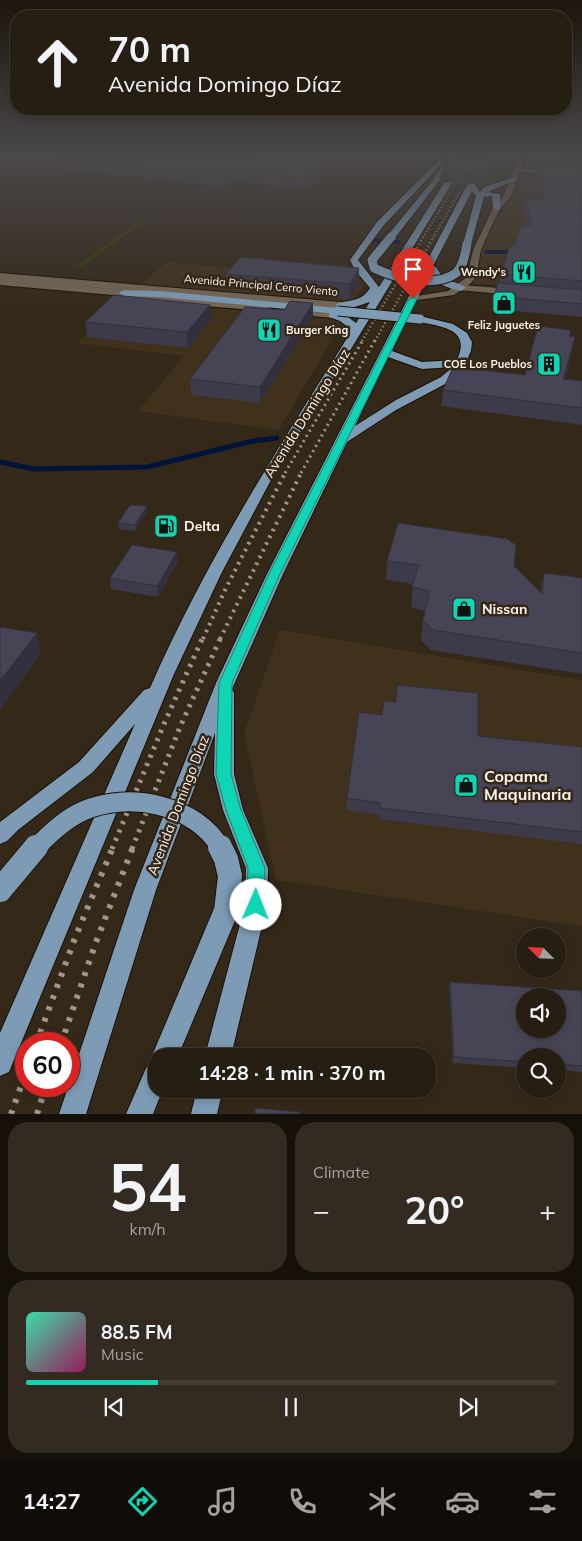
<!DOCTYPE html>
<meta charset="utf-8">
<style>
:root{--surface:#271e13;--page:#332b21;--text:#f1f3f6;--muted:#a4a2a0;--line:#433c33;--accent:#10d5b4}
body{margin:0;font-family:Mulish,sans-serif;background:var(--page);color:var(--text);height:100vh;display:flex;flex-direction:column;font-size:19px;white-space:nowrap}
*{box-sizing:border-box;margin:0}
p{font-size:16px;color:var(--muted)}
.icon{flex:none;width:28px;height:28px;fill:none;stroke:currentColor;stroke-width:2;stroke-linecap:round;stroke-linejoin:round}
.map{position:relative;height:1114px;overflow:hidden}
.details{display:flex;flex-direction:column;gap:8px;padding:8px;background:#15100a;flex:1}
.details>*{flex:none}
.hud{position:absolute;left:10px;top:10px;width:562px;height:105px;border-radius:20px;box-shadow:0 2px 8px #0003,0 0 0 1px var(--line);background:#271e13;color:var(--text);overflow:hidden}
.needle{width:32px;rotate:294deg}
.fabs{position:absolute;left:516px;top:928px;display:grid;gap:10px}
.fabs a{display:grid;place-items:center;width:50px;height:50px;border-radius:50%;background:var(--surface);box-shadow:0 2px 8px #0003,0 0 0 1px var(--line);font-size:25px}
.speed{position:absolute;left:15px;top:1032px;display:flex;gap:10px;font-size:25px;font-weight:700;text-align:center}
.speed>*{display:grid;place-content:center;width:65px;height:65px;border-radius:50%;background:var(--surface);box-shadow:0 2px 8px #0003,0 0 0 1px var(--line);line-height:1}
.speed .limit{border:8px solid #d22;background:#fff;color:#111}
.pin{position:absolute;display:grid;place-items:center;width:42px;height:42px;color:#fff;margin:-51px -21px;border-radius:50% 50% 50% 0;rotate:-45deg;box-shadow:0 0 5px #0007}
.pin .icon{rotate:45deg}
.me{position:absolute;width:55px;margin:-28px;rotate:1deg;stroke-linejoin:round;filter:drop-shadow(0 0 4px #0008)}
.turn{display:flex;align-items:center;gap:18px;height:105px;padding:0 15px;font-size:22px}
.turn .icon{width:65px;height:65px;stroke-width:2.5}
.turn b{display:block;font-size:35px;line-height:42px}
.big{font-size:38px;font-weight:700;line-height:1.1}
.details .widget{flex:1;display:flex;flex-direction:column;justify-content:center;gap:8px;min-width:0;padding:0 18px;border-radius:20px;background:var(--page)}
.details .dial{align-items:center;gap:0}
.dial b{font-size:65px;line-height:1}
.song{display:flex;align-items:center;gap:15px}
.cover{width:60px;height:60px;border-radius:8px;background:linear-gradient(135deg,hsl(160 70% 55%),hsl(330 70% 35%))}
.played{height:5px;border-radius:2px;background:linear-gradient(90deg,var(--accent) 25%,var(--line) 25%)}
.keys{display:flex;justify-content:space-around;direction:ltr}
.heat{display:flex;justify-content:space-between;align-items:center;font-size:28px;direction:ltr}
.details .tiles{flex:1;display:grid;gap:8px;grid-template-columns:1fr 1fr}
.widget:last-child{grid-column:span 2}
.trip{position:absolute;left:148px;top:1048px;width:288px;height:50px;border-radius:20px;background:var(--surface);box-shadow:0 2px 8px #0003,0 0 0 1px var(--line);font-weight:700;line-height:50px;text-align:center}
.menu{display:flex;height:80px;justify-content:space-around;align-items:center;background:#100c08;color:var(--muted)}
.menu .icon{width:35px;height:35px}
.menu .active{color:var(--accent)}
.menu b{font-size:22px;color:var(--text)}
.map>svg:first-child{display:block}
</style>
<div class="map">
<svg width="582" height="1114" viewBox="0 0 582 1114">
<rect width="100%" height="100%" fill="#342819"/>
<path fill="#40311c" d="M534 155H582L529 287 470 283 488 225 515 170Z
M166 262 366 281 279 430 138 411 184 356 77 343Z
M280 630 582 680V926L276 880 244 733Z"/>
<path fill="#363a0a" d="M499 160 515 161 508 169 500 184 482 188Z
M141 220H147L81 267 76 266Z"/>
<g fill="none" stroke-linecap="round" stroke-linejoin="round">
<path stroke="#001439" stroke-width="4" d="M371 240 399 242
M486 252H514"/>
<path stroke="#001439" stroke-width="5" d="M0 462 34 469 147 467 253 441 277 438"/>
<g stroke="#1b1104" stroke-width="2">
<path id="street" d="M516 168 582 173V177L514 171 513 170Z
M461 285 514 289 519 292 514 295 458 290V286Z"/>
</g>
<g stroke="#1b1104" stroke-width="2">
<path id="secondary" d="M520 155H526L511 196 500 209 492 225 481 250 476 277 470 284 454 295 410 301V297L448 291 467 277 473 250 493 208 504 195Z
M0 273 341 302 350 306 353 311 333 318 292 314 289 313V309L333 312 342 309 0 279Z
M0 279 124 290 144 295 264 305 269 308 264 311 144 301 124 296 0 285Z"/>
</g>
<g stroke="#1b1104" stroke-width="2">
<path id="primary" d="M444 155H450L383 226 358 260 379 287 444 183 451 181 452 183 270 482 222 572 174 674 9 1072 0 1076V1033L135 724 93 772 18 830 7 841 0 844V822L79 762 144 690 150 688C204 564 277 450 349 335L348 327 340 321 329 317V313L160 297 124 296 119 293 124 290 160 291 338 308 343 311 339 314 348 317 356 323 370 302C360 305 345 312 336 305L338 303C352 300 362 301 370 288L355 270 350 260 377 222Z
M442 165 447 166 439 181 394 239H388V235L434 179Z
M512 178 518 179 488 192 500 194V210L493 208 492 196 484 197 471 244 467 247 463 244 476 196 472 191 433 266 436 267C447 286 453 278 466 288L461 291C447 288 437 285 430 272L392 351 422 362 457 360C472 327 439 327 416 321L415 319 420 316 453 324 467 333 472 342 471 351 466 362 460 373 449 382 396 410 347 442 283 574 232 689 234 693V774L243 810 268 868 267 905 231 1056H205L245 905 246 868 223 810 214 774 215 733 156 890 86 1114H59L134 890 216 683 267 574 428 259 467 185 474 183 480 192 484 187ZM388 357 422 369 453 367 441 377 396 400 355 426Z
M156 1062V1089H163L153 1114H126L147 1066Z
M197 1089H223L217 1114H191Z"/>
</g>
<use href="#street" fill="#756756" fill-rule="evenodd"/>
<use href="#secondary" fill="#756756" fill-rule="evenodd"/>
<use href="#primary" fill="#7d9bb5" fill-rule="evenodd"/>
<path stroke="#a0968a" stroke-width="2" stroke-dasharray="1 2.5" stroke-linecap="butt" d="M423 238 472 155
M433 238 481 155"/>
<path stroke="#a0968a" stroke-width="2.5" stroke-dasharray="1 3" stroke-linecap="butt" d="M362 341 424 236
M375 341 434 236"/>
<path stroke="#a0968a" stroke-width="3" stroke-dasharray="2 4" stroke-linecap="butt" d="M285 473 363 340
M301 473 375 340"/>
<path stroke="#a0968a" stroke-width="4" stroke-dasharray="2.5 5" stroke-linecap="butt" d="M203 639 225 590 286 471
M220 639 302 471"/>
<path stroke="#a0968a" stroke-width="5" stroke-dasharray="3 6" stroke-linecap="butt" d="M112 849 164 724 203 637
M132 849 180 727 221 637"/>
<path stroke="#a0968a" stroke-width="6" stroke-dasharray="4 8" stroke-linecap="butt" d="M36 1044 75 938 113 847
M61 1044 96 942 133 847
M11 1114 26 1072
M37 1114 46 1086"/>
<g stroke="#1b1104" stroke-width="11" stroke-linecap="butt">
<path id="primary-bridge-far2" d="M391 237 372 260 374 268C394 278 437 288 456 273 464 266 465 253 467 244
M338 311 420 319"/>
</g>
<g stroke="#1b1104" stroke-width="21" stroke-linecap="butt">
<path id="primary-bridge-far1" d="M35 849C49 834 65 819 83 811 127 791 197 804 221 849"/>
</g>
<g stroke="#1b1104" stroke-width="26" stroke-linecap="butt">
<path id="primary-bridge" d="M0 890 36 847
M165 1056 226 911 230 876 226 859 220 847"/>
</g>
<use href="#primary-bridge-far2" stroke="#7d9bb5" stroke-width="9"/>
<use href="#primary-bridge-far1" stroke="#7d9bb5" stroke-width="19"/>
<use href="#primary-bridge" stroke="#7d9bb5" stroke-width="24"/>
</g>
<path fill="#3d3a4a" d="M0 155H246L325 161V170L307 188 233 181 228 185H207L180 182 179 180 35 167 34 162 0 159Z
M498 155 481 186H478L475 181 465 185 454 184 452 179 440 182 441 171Z
M535 155H582V317L492 309 494 296 499 283 501 274 514 246 527 226 522 208 524 197 542 200 537 175 538 168H536L535 160Z
M226 274 359 283 349 299 227 288Z
M313 318 260 403 191 395 190 379Z
M211 320 188 348 87 337 85 322Z
M571 330 570 337H575L572 352 565 379 582 381V425L441 406 443 390 525 375Z
M147 512 135 531 119 529 118 523Z
M387 561 514 566 540 593 544 573 582 578V674L431 650 421 640 423 620 425 611 411 607 413 584 386 580Z
M178 562 158 597 111 589 110 578Z
M396 702 478 736 582 747V844L379 819V815L346 810 347 798 382 715Z
M450 982 582 996V1072L558 1070V1056H525V1068L453 1063 449 988Z"/>
<path fill="#32303c" d="M493 155H498L481 186 483 174Z
M325 161V170L307 188V178Z
M453 168 452 179 440 182 441 171Z
M476 170 475 181 465 185 466 173Z
M233 172V181L228 185 227 176Z
M359 268V283L349 299 350 284Z
M313 303V318L260 403V387Z
M210 305 211 320 188 348 187 332Z
M575 337 572 352 560 396 563 379Z
M147 506V512L135 531V525Z
M177 552 178 562 158 597 157 586Z
M37 633 41 654 0 710V681Z"/>
<path fill="#474456" stroke="#32303c" fill-rule="evenodd" d="M41 155H247L325 161 307 178 233 172 227 176 206 175 179 173 182 171 34 158Z
M451 155H493L483 174H479L476 170 466 173 455 172 453 168 441 171Z
M537 155H582V162L538 158Z
M539 165 582 169V281L501 274 510 246H514L521 227 532 225 524 197 545 201Z
M241 257 359 268 350 284 226 274Z
M498 283 582 290V304L494 296Z
M114 295 210 305 187 332 85 322Z
M290 301 313 303 260 387 190 379 245 307 284 310Z
M538 326 571 330 569 336 575 337 563 379 582 381V408L443 390 453 367 525 375Z
M130 505 147 506 135 525 118 523Z
M398 523 507 539 516 545 514 566 542 594 544 573 582 578V653L433 630 423 620 430 591 412 587 419 565 387 561Z
M132 545 177 552 157 586 110 578Z
M0 627 37 633 0 681Z
M397 685 478 693V736L582 747V832L380 808V803L347 798 359 712 382 715 384 701 396 702Z
M450 982 581 991 582 996V1066L558 1064V1056H525V1062L454 1057ZM525 996H558V1029H525Z
M255 1108 300 1112V1114H255Z"/>
<linearGradient id="sky" x2="0" y2="1"><stop stop-color="#1d160e"/><stop offset="0.5" stop-color="#4a4849"/><stop offset="1" stop-color="#4a4849" stop-opacity="0"/></linearGradient>
<rect width="582" height="311" fill="url(#sky)"/>
<path fill="#10d5b4" stroke="#0a8a75" d="M413 297 417 299 280 574 232 683 231 774 241 810 265 868 264 905 262 910 256 912 250 910 247 905 248 868 226 810 216 774 219 683 269 574 409 299Z"/>
<defs>
<g id="restaurant-square" transform="scale(1.25)"><rect x="-9" y="-9" width="18" height="18" rx="4" fill="#10d5b4" stroke="#342819"/><path d="M-5-6h1v4h1v-4h1v4h1v-4h1v5L-1.5 .5V6h-2V.5L-5-1ZM5-6V6H3V1.5H1.5Q1.5-4 5-6Z" fill="#111"/></g>
<g id="shop-square" transform="scale(1.25)"><rect x="-9" y="-9" width="18" height="18" rx="4" fill="#10d5b4" stroke="#342819"/><path d="M-5-2.5h2.3a2.7 3.5 0 0 1 5.4 0H5L5.5 6h-11ZM-1.5-2.5h3a1.5 2.3 0 0 0-3 0Z" fill="#111"/></g>
<g id="building-square" transform="scale(1.25)"><rect x="-9" y="-9" width="18" height="18" rx="4" fill="#10d5b4" stroke="#342819"/><path d="M-4-6H4V6H1V3H-1V6H-4ZM-2.5-4.3h1.7v1.8h-1.7ZM.8-4.3h1.7v1.8H.8ZM-2.5-1h1.7V.8h-1.7ZM.8-1h1.7V.8H.8Z" fill="#111"/></g>
<g id="fuel-square" transform="scale(1.25)"><rect x="-9" y="-9" width="18" height="18" rx="4" fill="#10d5b4" stroke="#342819"/><path d="M-5.5-6h7V0h2V4h1.3V-2.5L3-4.5l.8-.8L6-3V5H2.5V1h-1V6h-7ZM-4.2-4.7v3.2H.2V-4.7Z" fill="#111"/></g>
</defs>
<g fill-rule="evenodd">
<use href="#restaurant-square" x="524" y="272"/>
<use href="#shop-square" x="504" y="303"/>
<use href="#restaurant-square" x="269" y="330"/>
<use href="#building-square" x="549" y="364"/>
<use href="#fuel-square" x="166" y="526"/>
<use href="#shop-square" x="464" y="609"/>
<use href="#shop-square" x="466" y="785"/>
</g>
<g text-anchor="middle" dominant-baseline="central" stroke-width="5" stroke-linejoin="round" paint-order="stroke">
<g font-size="11" font-weight="bold" fill="#fbf3ea" stroke="#342819" text-anchor="end">
<text x="506" y="272">Wendy's</text>
<text x="504" y="325" text-anchor="middle">Feliz Juguetes</text>
<text x="286" y="330" text-anchor="start">Burger King</text>
<text x="532" y="364">COE Los Pueblos</text>
</g>
<g font-size="11" fill="#fbf3ea" stroke="#342819">
<text transform="translate(261 285) rotate(5)">Avenida Principal Cerro Viento</text>
</g>
<g font-size="14" fill="#fbf3ea" stroke="#342819">
<text transform="translate(307 413) rotate(-58)">Avenida Domingo Díaz</text>
<text transform="translate(178 805) rotate(-69)">Avenida Domingo Díaz</text>
</g>
<g font-size="14" font-weight="bold" fill="#fbf3ea" stroke="#342819" text-anchor="start">
<text x="184" y="526">Delta</text>
<text x="482" y="609">Nissan</text>
</g>
<g font-size="16" font-weight="bold" fill="#fbf3ea" stroke="#342819" text-anchor="start">
<text x="484" y="776">Copama<tspan x="484" dy="18">Maquinaria</tspan></text>
</g>
</g>
</svg>
<div class="fabs">
<a><svg class="needle" viewBox="-14 -14 28 28"><path d="M0-13l5 13h-10z" fill="#e53935"/><path d="M0 13l5-13h-10z" fill="#a4a2a0"/></svg></a>
<a><svg class="icon" aria-label="sound" viewBox="0 0 24 24"><path d="M4 9h4l5-4v14l-5-4H4zM17 9q2 3 0 6"/></svg></a>
<a><svg class="icon" aria-label="search" viewBox="0 0 24 24"><circle cx="10" cy="10" r="6"/><path d="M15 15l6 6"/></svg></a>
</div>
<div class="speed"><div class="limit">60</div></div>
<div class="pin" style="left:413px;top:299px;background:#d93025"><svg class="icon" aria-label="arrive" viewBox="0 0 24 24"><path d="M6 21V4h12l-3 4 3 4H6"/></svg></div>
<svg class="me" style="left:256px;top:905px" viewBox="-20 -20 40 40"><circle r="19" fill="#fff"/><path d="M0-13L10 11 0 6-10 11z" fill="#10d5b4"/></svg>
<div class="trip">14:28 · 1 min · 370 m</div>
<div class="hud">
<div class="turn"><svg class="icon" aria-label="ahead" viewBox="0 0 24 24"><path d="M12 20V5M6 11l6-6 6 6"/></svg><div><b>70 m</b>Avenida Domingo Díaz</div></div>
</div>
</div>
<section class="details">
<div class="tiles">
<div class="widget dial"><b>54</b><p>km/h</p></div>
<div class="widget"><p>Climate</p>
<div class="heat"><a>−</a><b class="big">20°</b><a>+</a></div>
</div>
<div class="widget">
<div class="song"><i class="cover"></i><div><b>88.5 FM</b><p>Music</p></div></div>
<div class="played"></div>
<div class="keys"><svg class="icon" aria-label="previous" viewBox="0 0 24 24"><path d="M18 5L8 12l10 7zM5 5v14"/></svg><svg class="icon" aria-label="pause" viewBox="0 0 24 24"><path d="M8 5v14M16 5v14"/></svg><svg class="icon" aria-label="next" viewBox="0 0 24 24"><path d="M6 5l10 7-10 7zM19 5v14"/></svg></div>
</div>
</div>
</section>
<nav class="menu">
<b>14:27</b>
<svg class="icon active" aria-label="directions" viewBox="0 0 24 24"><path d="M12 3l9 9-9 9-9-9zM9 14v-3h6M13 9l2 2-2 2"/></svg>
<svg class="icon" aria-label="music" viewBox="0 0 24 24"><path d="M9 18V5l10-2v13"/><circle cx="6" cy="18" r="3"/><circle cx="16" cy="16" r="3"/></svg>
<svg class="icon" aria-label="phone" viewBox="0 0 24 24"><path d="M5 4h4l2 5-3 2q2 4 5 5l2-3 5 2v4C11 20 4 13 5 4z"/></svg>
<svg class="icon" aria-label="climate" viewBox="0 0 24 24"><path d="M12 3v18M4 7l16 10M4 17L20 7"/></svg>
<svg class="icon" aria-label="car" viewBox="0 0 24 24"><path d="M5 17H2v-5l4-1 3-4h7l3 4 3 1v5h-3M9 17h6M6 11h13"/><circle cx="7" cy="17" r="2"/><circle cx="17" cy="17" r="2"/></svg>
<svg class="icon" aria-label="filters" viewBox="0 0 24 24"><path d="M4 7h16M4 17h16"/><circle cx="9" cy="7" r="2"/><circle cx="15" cy="17" r="2"/></svg>
</nav>
